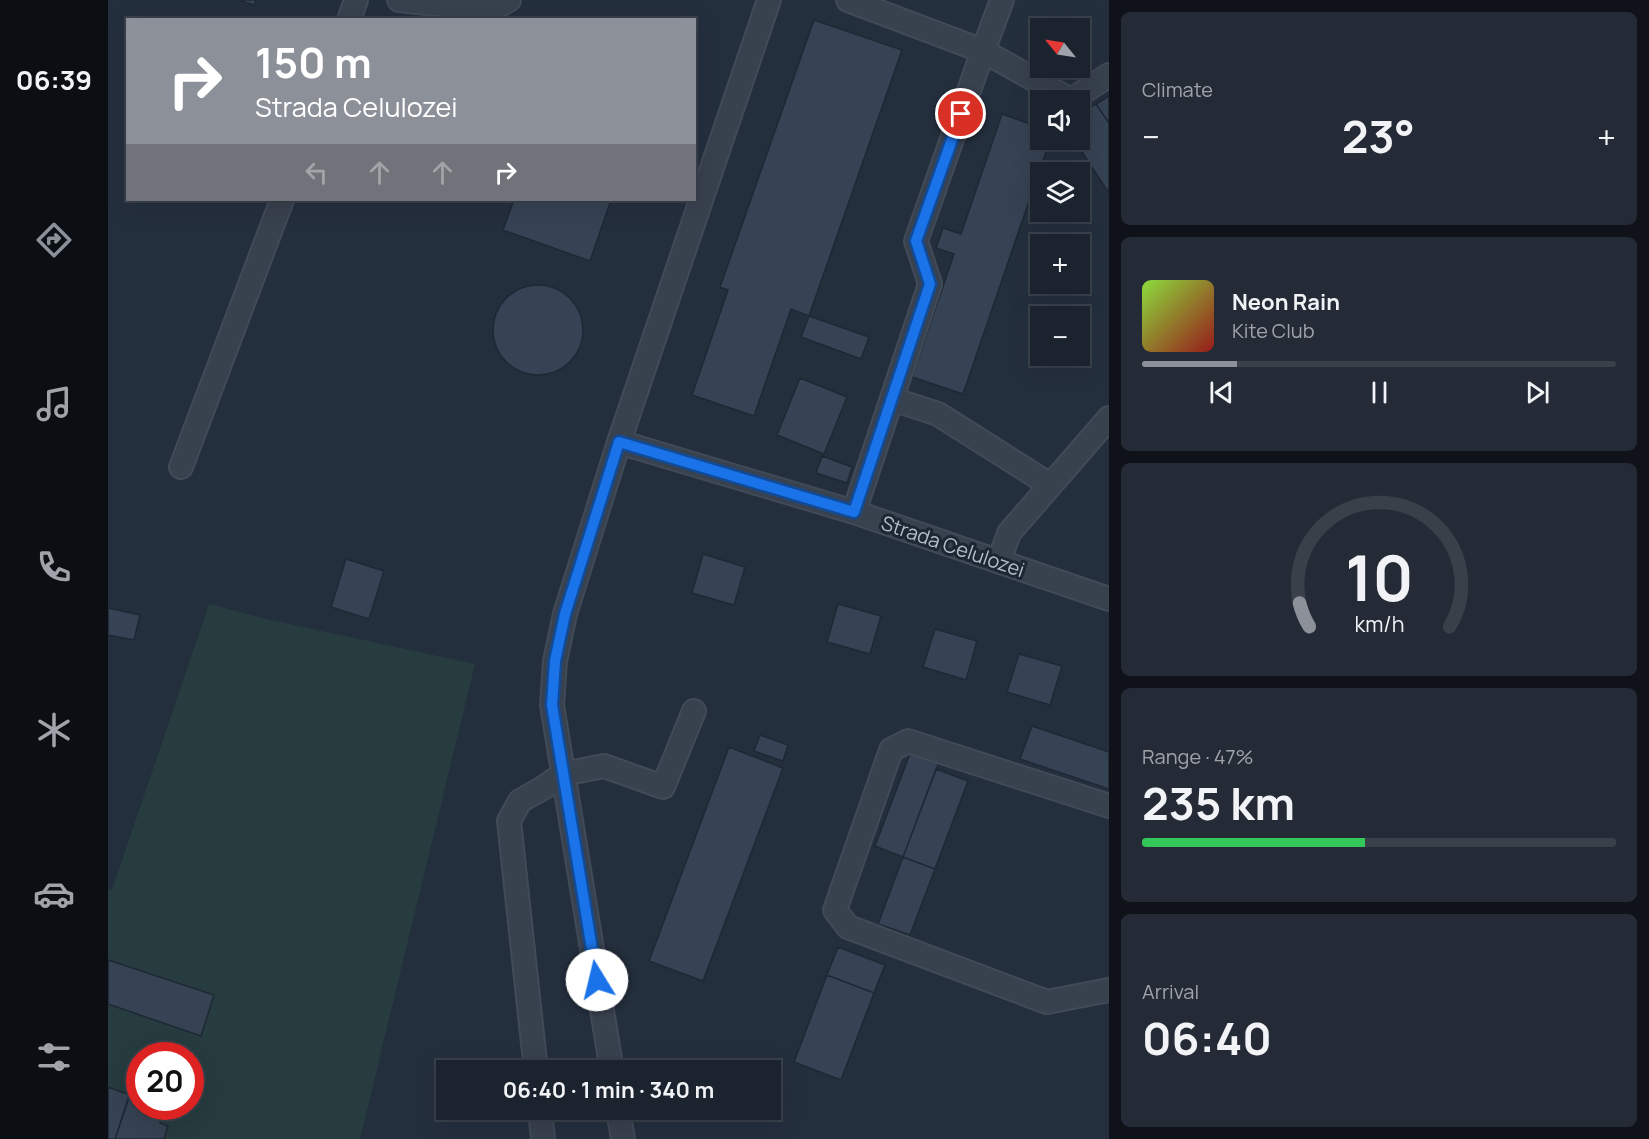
<!DOCTYPE html>
<meta charset="utf-8">
<style>
:root{--surface:#1b232e;--page:#242b36;--text:#f1f3f6;--muted:#a0a4aa;--line:#39404a;--accent:#8c9099}
body{margin:0;font-family:Manrope,sans-serif;background:var(--page);color:var(--text);height:100vh;display:flex;flex-direction:column;font-size:22px;white-space:nowrap}
*{box-sizing:border-box;margin:0}
p{font-size:20px;color:var(--muted)}
.icon{flex:none;width:33px;height:33px;fill:none;stroke:currentColor;stroke-width:2;stroke-linecap:round;stroke-linejoin:round}
.map{position:relative;flex:1;overflow:hidden}
.panel{display:flex;flex-direction:column;gap:12px;padding:12px;background:#0f1319;width:540px}
.panel>*{flex:none}
.guide{position:absolute;left:18px;top:18px;width:570px;height:183px;border-radius:0px;box-shadow:0 6px 24px #0002,0 0 0 2px var(--line);background:#8c9099;color:#fff;overflow:hidden}
.needle{width:39px;rotate:300deg}
.buttons{position:absolute;left:922px;top:18px;display:grid;gap:12px}
.buttons a{display:grid;place-items:center;width:60px;height:60px;border-radius:0px;background:var(--surface);box-shadow:0 6px 24px #0002,0 0 0 2px var(--line);font-size:30px}
.speed{position:absolute;left:18px;top:1042px;display:flex;gap:12px;font-size:30px;font-weight:700;text-align:center}
.speed>*{display:grid;place-content:center;width:78px;height:78px;border-radius:50%;background:var(--surface);box-shadow:0 6px 24px #0002,0 0 0 2px var(--line);line-height:1}
.speed .limit{border:9px solid #d22;background:#fff;color:#111}
.pin{position:absolute;display:grid;place-items:center;width:51px;height:51px;color:#fff;margin:-26px;border:3px solid #fff;border-radius:50%;box-shadow:0 2px 6px #0007}
.me{position:absolute;width:66px;margin:-33px;rotate:351deg;stroke-linejoin:round;filter:drop-shadow(0 0 4px #0008)}
.turn{display:flex;align-items:center;gap:21px;height:126px;padding:0 30px;font-size:27px}
.turn .icon{width:78px;height:78px;stroke-width:2.5}
.turn b{display:block;font-size:42px;line-height:51px}
.lanes{display:flex;align-items:center;height:57px;padding:0 30px;background:#0003;justify-content:center;gap:30px;direction:ltr}
.lanes .off{opacity:.35}
.big{font-size:45px;font-weight:700;line-height:1.1}
.panel .tile{flex:1;display:flex;flex-direction:column;justify-content:center;gap:9px;min-width:0;padding:0 21px;border-radius:9px;background:var(--page)}
.panel .dial{align-items:center;gap:0}
.dial svg{height:156px;overflow:visible;fill:none;stroke:var(--line);stroke-width:7;stroke-linecap:round;text-anchor:middle}
.dial text{fill:var(--text);stroke:none}
.song{display:flex;align-items:center;gap:18px}
.cover{width:72px;height:72px;border-radius:9px;background:linear-gradient(135deg,hsl(90 70% 55%),hsl(0 70% 35%))}
.played{height:6px;border-radius:3px;background:linear-gradient(90deg,var(--accent) 20%,var(--line) 20%)}
.keys{display:flex;justify-content:space-around;direction:ltr}
.heat{display:flex;justify-content:space-between;align-items:center;font-size:33px;direction:ltr}
.charge{height:9px;border-radius:4px;background:linear-gradient(90deg,#34c759 47%,var(--line) 0)}
.trip{position:absolute;left:328px;top:1060px;width:345px;height:60px;border-radius:0px;background:var(--surface);box-shadow:0 6px 24px #0002,0 0 0 2px var(--line);font-weight:700;line-height:60px;text-align:center}
main{display:flex;flex:1;min-height:0}
.tabs{display:flex;flex-direction:column;width:108px;justify-content:space-around;align-items:center;background:#0b0e12;color:var(--muted)}
.tabs .icon{width:42px;height:42px}
.tabs .current{color:var(--accent)}
.tabs b{font-size:27px;color:var(--text)}
.map>svg:first-child{display:block}
</style>
<main>
<nav class="tabs">
<b>06:39</b>
<svg class="icon current" aria-label="directions" viewBox="0 0 24 24"><path d="M12 3l9 9-9 9-9-9zM9 14v-3h6M13 9l2 2-2 2"/></svg>
<svg class="icon" aria-label="music" viewBox="0 0 24 24"><path d="M9 18V5l10-2v13"/><circle cx="6" cy="18" r="3"/><circle cx="16" cy="16" r="3"/></svg>
<svg class="icon" aria-label="phone" viewBox="0 0 24 24"><path d="M5 4h4l2 5-3 2q2 4 5 5l2-3 5 2v4C11 20 4 13 5 4z"/></svg>
<svg class="icon" aria-label="climate" viewBox="0 0 24 24"><path d="M12 3v18M4 7l16 10M4 17L20 7"/></svg>
<svg class="icon" aria-label="car" viewBox="0 0 24 24"><path d="M5 17H2v-5l4-1 3-4h7l3 4 3 1v5h-3M9 17h6M6 11h13"/><circle cx="7" cy="17" r="2"/><circle cx="17" cy="17" r="2"/></svg>
<svg class="icon" aria-label="filters" viewBox="0 0 24 24"><path d="M4 7h16M4 17h16"/><circle cx="9" cy="7" r="2"/><circle cx="15" cy="17" r="2"/></svg>
</nav>
<div class="map">
<svg width="1001" height="1139" viewBox="0 0 1001 1139">
<rect width="100%" height="100%" fill="#242f3e"/>
<path fill="#263c3f" fill-rule="evenodd" d="M101 604 158 619 367 664 252 1139H0V889L4 890ZM32 1056H82V1107H32Z"/>
<path fill="#364354" stroke="#1f2835" stroke-width="1.5" d="M130 0H148L146 5Z
M706 20 794 50 701 316 683 309 646 416 584 395 620 290 612 287Z
M1001 96V123L988 104Z
M988 104 1001 123V193L966 140H972V115Z
M894 114 933 128V140H942L855 394 804 377 846 254 828 248 835 228 853 234Z
M406 200H503L482 261 395 230Z
M385 330a45 45 0 1 1 90 0a45 45 0 1 1-90 0Z
M701 316 761 337 753 359 693 337Z
M692 378 739 397 716 454 669 435Z
M714 456 744 467 739 483 708 473Z
M595 554 637 567 626 605 584 593Z
M238 559 276 571 261 619 223 607Z
M730 604 773 616 762 654 719 642Z
M0 608 32 615 26 640 0 635Z
M827 629 869 641 858 680 815 667Z
M911 654 954 666 942 705 899 692Z
M924 726 1001 752V789L912 759Z
M652 735 680 745 675 761 646 751Z
M621 747 675 768 595 981 541 961Z
M803 751 831 762 795 857 767 846Z
M828 769 860 781 827 869 795 857Z
M795 857 827 869 802 935 770 924Z
M730 947 777 965 766 993 719 975Z
M0 960 106 995 93 1036 0 1004Z
M719 975 766 993 733 1080 686 1062Z
M25 1084 32 1086V1107H57L52 1123 60 1126 56 1139H7Z
M0 1087 22 1095 7 1139H0Z"/>
<g fill="none" stroke-linecap="round" stroke-linejoin="round">
<g stroke="#414a57" stroke-width="26">
<path id="minor" d="M291 0 383 10 401 0
M740 0 875 51 894 0
M241 20 248 0
M784 399 830 414 942 485
M511 442 661 0
M73 467 174 200
M746 512 822 284 808 241 875 51 963 100 1001 75
M891 561 901 533 1001 418
M1001 806 800 741 783 750 727 910 740 927 939 1002 1001 990
M428 1071 401 821 412 801 435 788 455 774 496 766 555 787 586 711
M504 1071 444 705 447 661 457 614 511 442 746 512 1001 599
M432 1110 435 1139
M510 1110 515 1139"/>
</g>
<use href="#minor" stroke="#38414e" stroke-width="22"/>
</g>
<g fill="none" stroke-linecap="round" stroke-linejoin="round">
<g stroke="#114b97" stroke-width="15">
<path id="route" d="M489 980 444 705 447 661 457 614 511 442 746 512 822 284 808 241 853 114"/>
</g>
<use href="#route" stroke="#1a73e8" stroke-width="10"/>
</g>
<g text-anchor="middle" dominant-baseline="central" stroke-width="6" stroke-linejoin="round" paint-order="stroke">
<g font-size="20" fill="#b4bcc9" stroke="#1d2633">
<text transform="translate(845 546) rotate(19)">Strada Celulozei</text>
</g>
</g>
</svg>
<div class="buttons">
<a><svg class="needle" viewBox="-14 -14 28 28"><path d="M0-13l5 13h-10z" fill="#e53935"/><path d="M0 13l5-13h-10z" fill="#a0a4aa"/></svg></a>
<a><svg class="icon" aria-label="sound" viewBox="0 0 24 24"><path d="M4 9h4l5-4v14l-5-4H4zM17 9q2 3 0 6"/></svg></a>
<a><svg class="icon" aria-label="layers" viewBox="0 0 24 24"><path d="M12 4l9 5-9 5-9-5zM3 14l9 5 9-5"/></svg></a>
<a>+</a>
<a>−</a>
</div>
<div class="speed"><div class="limit">20</div></div>
<div class="pin" style="left:853px;top:114px;background:#d93025"><svg class="icon" aria-label="arrive" viewBox="0 0 24 24"><path d="M6 21V4h12l-3 4 3 4H6"/></svg></div>
<svg class="me" style="left:489px;top:980px" viewBox="-20 -20 40 40"><circle r="19" fill="#fff"/><path d="M0-13L10 11 0 6-10 11z" fill="#1a73e8"/></svg>
<div class="trip">06:40 · 1 min · 340 m</div>
<div class="guide">
<div class="turn"><svg class="icon" aria-label="right" viewBox="0 0 24 24"><path d="M7 20v-9h11M14 6l5 5-5 5"/></svg><div><b>150 m</b>Strada Celulozei</div></div>
<div class="lanes"><svg class="icon off" aria-label="left" viewBox="0 0 24 24"><path d="M17 20v-9H6M10 6l-5 5 5 5"/></svg><svg class="icon off" aria-label="ahead" viewBox="0 0 24 24"><path d="M12 20V5M6 11l6-6 6 6"/></svg><svg class="icon off" aria-label="ahead" viewBox="0 0 24 24"><path d="M12 20V5M6 11l6-6 6 6"/></svg><svg class="icon" aria-label="right" viewBox="0 0 24 24"><path d="M7 20v-9h11M14 6l5 5-5 5"/></svg></div>
</div>
</div>
<section class="panel">
<div class="tile"><p>Climate</p>
<div class="heat"><a>−</a><b class="big">23°</b><a>+</a></div>
</div>
<div class="tile">
<div class="song"><i class="cover"></i><div><b>Neon Rain</b><p>Kite Club</p></div></div>
<div class="played"></div>
<div class="keys"><svg class="icon" aria-label="previous" viewBox="0 0 24 24"><path d="M18 5L8 12l10 7zM5 5v14"/></svg><svg class="icon" aria-label="pause" viewBox="0 0 24 24"><path d="M8 5v14M16 5v14"/></svg><svg class="icon" aria-label="next" viewBox="0 0 24 24"><path d="M6 5l10 7-10 7zM19 5v14"/></svg></div>
</div>
<div class="tile dial"><svg viewBox="0 0 100 80">
<path d="M14 69A42 42 0 1 1 86 69"/>
<path d="M14 69A42 42 0 0 1 9 57" stroke="#8c9099"/>
<text x="50" y="56" font-size="32" font-weight="700">10</text>
<text x="50" y="72" font-size="11">km/h</text>
</svg></div>
<div class="tile"><p>Range · 47%</p><b class="big">235 km</b><div class="charge"></div></div>
<div class="tile"><p>Arrival</p><b class="big">06:40</b></div>
</section>
</main>
